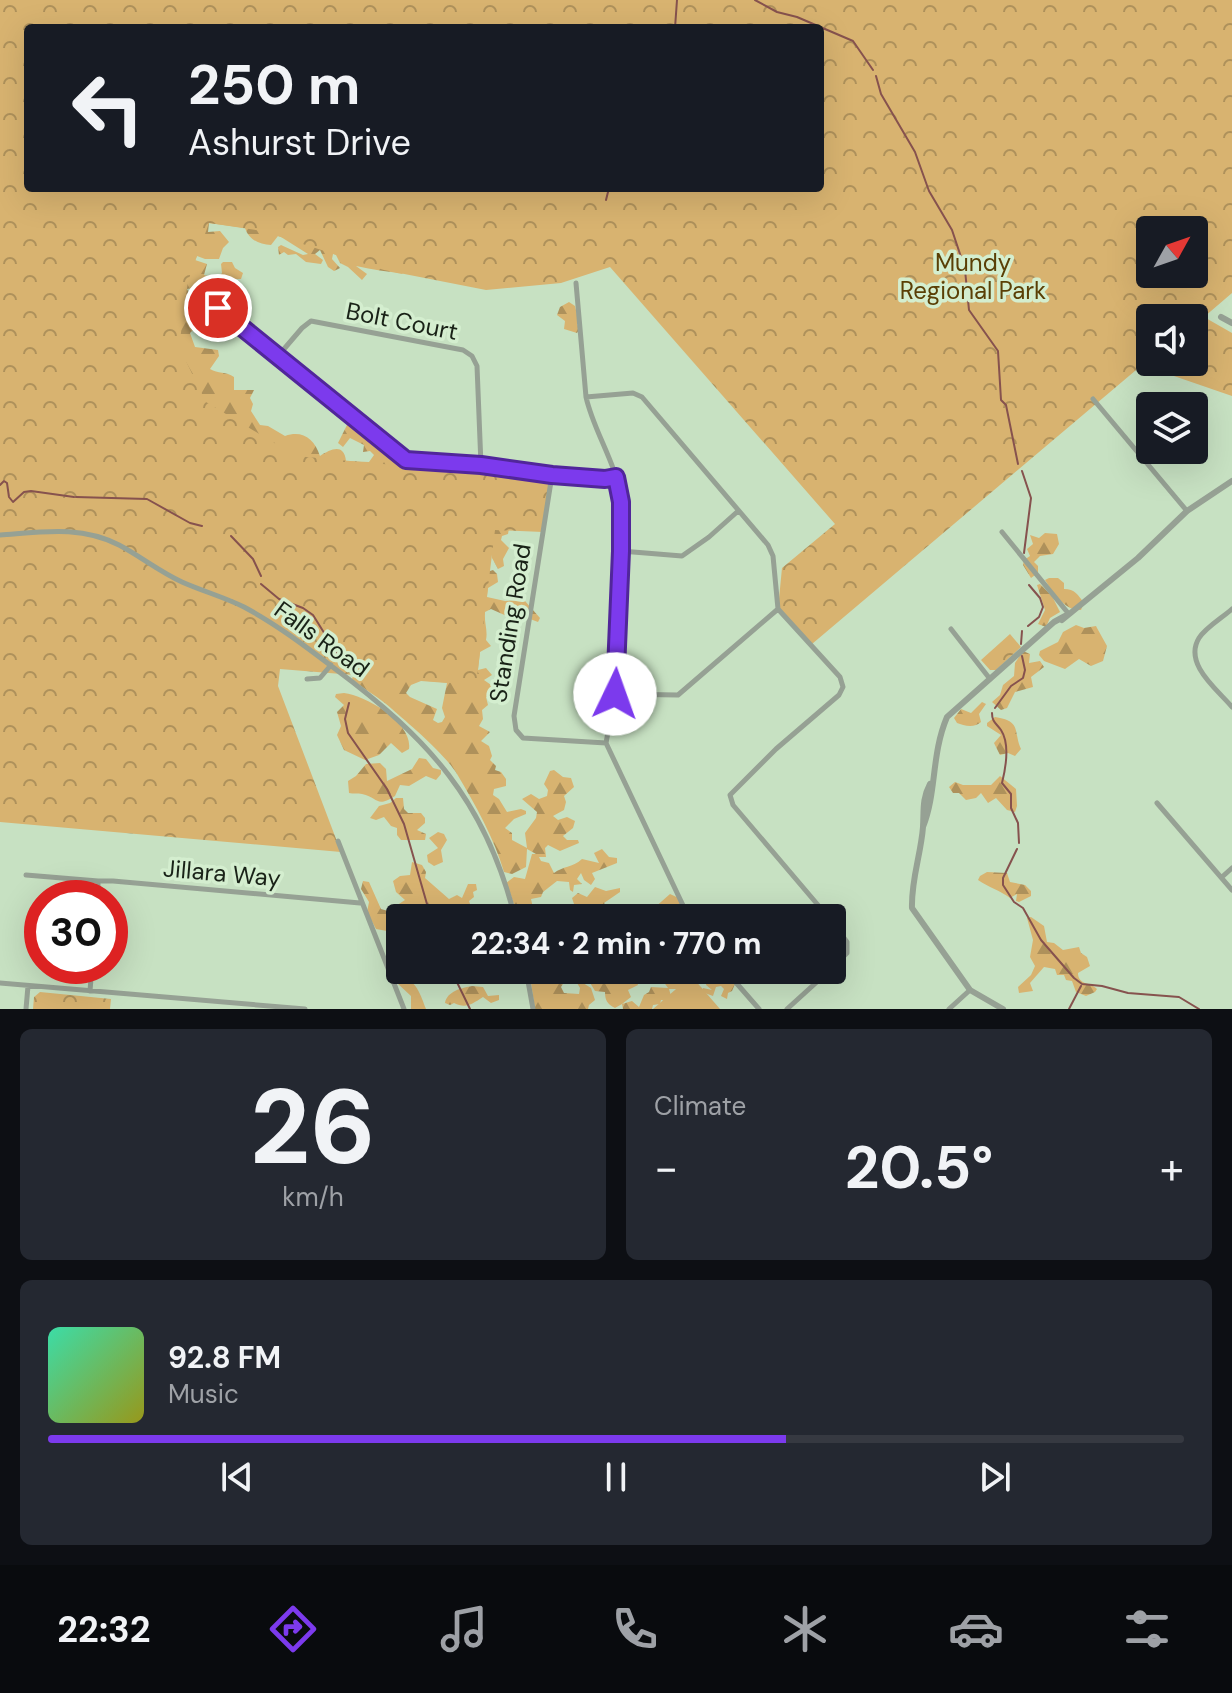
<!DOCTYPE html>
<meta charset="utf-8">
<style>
:root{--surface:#171b24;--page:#242831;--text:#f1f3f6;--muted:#9ea1a6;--line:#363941;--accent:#7c3aed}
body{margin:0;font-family:"DM Sans",sans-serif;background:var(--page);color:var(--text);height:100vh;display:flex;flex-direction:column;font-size:30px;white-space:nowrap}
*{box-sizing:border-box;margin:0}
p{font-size:26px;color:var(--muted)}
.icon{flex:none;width:44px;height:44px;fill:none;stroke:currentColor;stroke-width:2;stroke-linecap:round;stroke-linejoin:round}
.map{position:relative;height:1009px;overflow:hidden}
.side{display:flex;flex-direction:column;gap:20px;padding:20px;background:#0d0f14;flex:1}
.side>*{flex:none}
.hud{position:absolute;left:24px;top:24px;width:800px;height:168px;border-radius:8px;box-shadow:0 8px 32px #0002;background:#171b24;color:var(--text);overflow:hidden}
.needle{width:52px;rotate:50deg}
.tools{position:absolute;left:1136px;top:216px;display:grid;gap:16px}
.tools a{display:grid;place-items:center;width:72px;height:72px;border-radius:8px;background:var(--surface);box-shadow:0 8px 32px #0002;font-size:40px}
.speed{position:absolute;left:24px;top:880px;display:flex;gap:16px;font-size:40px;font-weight:700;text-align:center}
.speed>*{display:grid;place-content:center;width:104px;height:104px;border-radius:50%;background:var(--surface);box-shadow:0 8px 32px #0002;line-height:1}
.speed .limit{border:12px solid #d22;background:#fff;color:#111}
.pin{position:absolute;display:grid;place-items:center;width:68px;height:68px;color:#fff;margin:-34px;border:4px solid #fff;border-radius:50%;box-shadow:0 2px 8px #0007}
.me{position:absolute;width:88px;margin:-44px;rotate:3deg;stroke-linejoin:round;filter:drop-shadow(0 0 6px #0008)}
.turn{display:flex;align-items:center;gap:28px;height:168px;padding:0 32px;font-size:36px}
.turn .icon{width:104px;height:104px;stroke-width:2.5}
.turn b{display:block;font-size:56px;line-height:68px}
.big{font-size:60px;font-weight:700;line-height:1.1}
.side .tile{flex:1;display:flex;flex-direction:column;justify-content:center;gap:12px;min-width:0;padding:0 28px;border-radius:12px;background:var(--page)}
.side .dial{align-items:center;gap:0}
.dial b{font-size:104px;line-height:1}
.song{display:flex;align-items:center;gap:24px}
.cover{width:96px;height:96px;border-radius:12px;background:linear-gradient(135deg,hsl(160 70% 55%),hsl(60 70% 35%))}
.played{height:8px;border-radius:4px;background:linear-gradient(90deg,var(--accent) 65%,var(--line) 65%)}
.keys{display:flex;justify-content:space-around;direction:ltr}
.heat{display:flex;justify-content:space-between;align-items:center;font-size:44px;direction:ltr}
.side .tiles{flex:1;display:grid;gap:20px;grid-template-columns:1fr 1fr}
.tile:last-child{grid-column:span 2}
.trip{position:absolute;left:386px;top:904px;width:460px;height:80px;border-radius:8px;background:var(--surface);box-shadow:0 8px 32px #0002;font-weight:700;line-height:80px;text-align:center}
.menu{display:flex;height:128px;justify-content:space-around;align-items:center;background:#090b0e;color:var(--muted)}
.menu .icon{width:56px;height:56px}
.menu .current{color:var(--accent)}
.menu b{font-size:36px;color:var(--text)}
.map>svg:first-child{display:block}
</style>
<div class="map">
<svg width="1232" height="1009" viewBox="0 0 1232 1009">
<defs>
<pattern id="forest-firs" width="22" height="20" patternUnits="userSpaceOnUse" patternTransform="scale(2)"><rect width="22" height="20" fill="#d8b370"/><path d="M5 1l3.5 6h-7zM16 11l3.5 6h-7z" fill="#ae915b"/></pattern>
<pattern id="park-crowns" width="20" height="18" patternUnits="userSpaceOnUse" patternTransform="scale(2)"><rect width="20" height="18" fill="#d8b370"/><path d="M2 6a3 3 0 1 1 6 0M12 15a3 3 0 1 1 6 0" fill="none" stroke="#ae915b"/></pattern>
</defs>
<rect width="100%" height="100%" fill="#c7e1c2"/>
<path fill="#d8b370" d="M694 979 720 1009H653L683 983Z"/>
<path fill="url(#forest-firs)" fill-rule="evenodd" d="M28 188H346L403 274C387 271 373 270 356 266L367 274 362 280 348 267 340 263 336 255 333 254 332 259 340 268 334 271 328 267 320 250 315 254 323 260 321 264 306 262 296 254 288 255 284 252 279 255 278 247 281 245 303 255 308 254 281 237 278 236 271 245C259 244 249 240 245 228L209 223 208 232 220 231 229 242 223 248 219 259H205L197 256 195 260 207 264 204 275 211 277 213 281 209 285 199 281 198 287 187 289 189 293 203 302 205 311 201 319 191 318 197 326 190 333 195 347 218 350 219 356 210 369C218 374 226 371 234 377V390H254L250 398 253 404 251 411 260 425 268 426 285 436C302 430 314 438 320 456 331 449 344 443 346 461L369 462 374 455 370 451 363 452 364 445 350 438 343 447 338 443 348 423C358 421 368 430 376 432L378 447C397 444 398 448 405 466L490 571 493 570 497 574 498 582 488 588 487 597 505 601 521 600 525 601 540 618 538 622 517 614 509 617 491 609 485 612C484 623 488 630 486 640L491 646 480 652 478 670 486 668 492 675 484 680 494 687 496 696 493 699 486 697 488 705 482 710 483 719 479 726 490 732 481 741 489 746 492 756 490 760 496 766 495 770 501 772 506 779V786L494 789 493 795 499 799 507 812 521 809 526 811V814L514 819 505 828 512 833V840L527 848 525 833 536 818 537 812 522 799 531 794 539 799 547 796 548 790 544 784 550 771 554 770 563 777 571 778 574 787 564 796 566 802 564 810 553 816 558 820 567 817 575 821 573 828 563 836 567 840H578L579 843 560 851 548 845 545 848 546 857H539L541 861 549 863 554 873C563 866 572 868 582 859L599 863 594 853 602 849 609 857 617 858V863L592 873 595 879 591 885 584 880 581 873 577 879 582 884 574 885 573 892 570 890 569 882 557 881 543 892 541 897 531 899 533 908 525 918H520C513 906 512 895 506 883L514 877 525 879 532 854H536L527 849 526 867 512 874 504 872C494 838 476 806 457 774 444 753 410 725 392 709 380 698 365 690 352 679L353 676 296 634 0 439ZM421 681 447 683 442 708 445 717 442 722 438 723 433 720 437 709 410 697 406 693 411 685Z
M223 262H232L235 268 243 273 241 279H227L231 288 216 289V292L222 298V302L210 300 206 292 222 273 221 264Z
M569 302 575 306 578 319 577 325 581 327 577 333 564 329 565 321 557 315 560 307Z
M509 528 508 534 502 536 501 540 509 548 503 559 504 566 498 569 492 558 489 533 497 529Z
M1045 533 1057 534 1059 544 1053 554 1040 556 1034 562 1038 566V573L1031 578 1023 565 1024 560 1030 556 1027 549 1033 544 1030 535 1039 538Z
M1049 578H1058L1064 583V589C1075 589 1078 595 1084 603L1081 610C1065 611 1054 594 1045 580Z
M1040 584 1052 596 1060 612 1050 618 1046 627 1038 624 1045 610 1037 585Z
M1076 625 1084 628 1096 626 1097 628 1107 646 1103 661 1091 666 1079 659 1065 669 1044 661 1039 655 1040 651 1058 642 1063 632Z
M1023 651 1030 654 1029 663 1040 661 1044 667 1031 677 1033 687 1015 692 1007 708 1001 710 992 702 1000 695 1003 685 1014 676 1015 663Z
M344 693C367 696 413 723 409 749L402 753 391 743 379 755 365 760 344 750 337 735 341 726 337 712 344 705 335 697 336 694Z
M982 702 986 704 979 714 981 722C975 728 964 726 957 723L954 718 961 709 971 713Z
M995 717C1022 721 1013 731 1021 749L1015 756 1008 753 1000 755 994 743 1001 735 987 726V723Z
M419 758 426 759 433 768 441 770V774L436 780 426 776 409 786 400 785 395 796C376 808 379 798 362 794 358 793 353 794 349 793L348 781 356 776 366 764 380 763 386 769 387 781 412 769Z
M1000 776 1016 789 1017 806 1015 812 1007 810 996 798 988 803 981 793 976 798 966 800 959 793H953L949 787 955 782 963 785H991Z
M396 798H403L404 809 408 813H421L425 818V823L417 830 426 834 425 840H401L397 835V828L391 826 384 817 376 820 370 818 379 806 390 803Z
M438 832 444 834 447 840 441 850 443 862 434 866 428 862 427 855 438 848 429 838Z
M412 862 422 865 426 872 425 878 449 899 457 895 462 898 468 884H476L477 890 473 892 474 897 469 901 475 918H400V926L387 931 376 929 367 912 369 902 361 889 363 881 369 882 381 909 388 911 405 900 396 892 393 881 400 876 410 875Z
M987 872 1007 873 1010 882 1025 885 1031 891V896L1019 902 1016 901 1017 894 1010 898C1001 891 988 887 978 880L980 876Z
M595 887 606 891 620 888V892L604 903 618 918H571L563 911 569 906 582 909 574 904 572 898 578 893 587 897Z
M670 894 683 900 686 918H635L645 916Z
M1031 917 1044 926 1047 942 1054 943 1063 950 1079 947 1081 953 1087 957 1090 966 1078 973C1078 985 1090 982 1097 989L1095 992 1086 996 1076 992 1072 981 1066 980 1064 975H1057L1055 969 1044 967 1030 983 1033 991 1019 993 1018 987 1031 975 1035 966 1030 957 1033 940 1027 918Z
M529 970H561L569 975 561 987 564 993 579 994 580 988 577 983 580 981 591 988 595 1000 589 1005 588 1009H535Z
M588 970C605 970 623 967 636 978L638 985 628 990 631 997 622 1004 632 1001 639 1007 644 995 649 992 651 987 668 988 663 981 658 980 665 971 671 970 677 980H683L684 983 678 989H669L671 996 668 1001 661 1000 660 1004 653 1005 652 1009H623L622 1004 615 1008C607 1004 605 1000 605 992L595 991 589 981Z
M719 971 727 974 729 981 735 984 732 991 728 993 727 999 721 996 724 989 721 986 716 987 713 996 702 992 703 988 712 990 706 985 707 980Z
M400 977C416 978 421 996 426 1009H411V996L397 983Z
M472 986 483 987 488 996 499 995V1000L491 1003 483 997C472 1004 466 1009 454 1003L450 1005 445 1003C447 991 462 988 472 986Z"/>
<path fill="url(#park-crowns)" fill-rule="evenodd" d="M0 0H1232V293L1204 317 1232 333V396L1142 365 812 644 778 609 782 568 835 524 610 267 561 283 486 290 384 270 262 231 209 223 188 281 179 347 206 402 296 456 405 466 406 460 481 465 552 475 543 532 495 530 476 685 280 669 278 686 341 852 0 822ZM28 28H820V188H28ZM1150 230H1194V274H1150ZM1150 318H1194V362H1150Z
M1010 634 1021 647 996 670H990L981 660Z
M40 992 111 999 110 1009H33L34 997Z"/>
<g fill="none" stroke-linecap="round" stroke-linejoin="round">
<path stroke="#86524e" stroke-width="2" d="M755 0 777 12 797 17 853 41 873 70
M675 28 677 0
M876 76 881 94 915 152 929 191 952 230 963 263
M606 200 609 188
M965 270 969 310 998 351 1001 400 1006 405 1018 464
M1022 471 1031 498 1024 553
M0 485 4 481 7 483 9 497 13 502 24 492 31 491 74 497
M76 497 147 499 190 523 202 526
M231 536 253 559 261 576
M261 584 279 599 303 608 313 615 346 668
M1028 626 1039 617 1043 607 1040 598 1029 585
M1021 644 1022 631
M349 703 345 719 348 733 387 789 404 824 431 918
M995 708 1011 686 1023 678 1025 670 1022 656
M992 713C992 722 996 723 1001 730 1010 744 1006 767 1002 783L1011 794V808L1018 823 1019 843
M1017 849 1003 878V885L1014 902 1023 908 1041 940 1074 978 1082 984 1102 986 1128 993 1179 997 1199 1009
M451 970 470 1009
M1069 1009 1081 986"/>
<path stroke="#96a194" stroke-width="5" d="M576 283 586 397C594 433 618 465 621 502L615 694 606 743 689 918
M198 292 406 460 481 465 552 475 605 479 616 477
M278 356 302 328 311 321 463 350 472 356 477 366 481 465
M586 397 633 393 642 397 768 545 773 556 778 609 678 695 615 694
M1093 399 1187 511
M552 475 514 716 516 730 523 738 606 743
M1002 532 1068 613
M0 535C41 532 81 525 119 545 140 556 160 572 182 582 202 591 224 597 244 607 276 624 305 646 334 668 428 738 486 801 515 918
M621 551 682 556 709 537 737 512
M778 609 840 677 843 687 839 695 776 749 730 795 733 805 829 918
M1232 609C1222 618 1206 627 1199 638 1183 664 1218 690 1232 707
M951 629 990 679
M307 679 320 678 331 665
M1157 803 1232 890
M338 841 404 1009
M26 875 98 881
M1222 877 1232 868
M98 898V881H113L360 903
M832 922 847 942V953L832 968
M526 970 533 1009
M725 970 759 1009
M0 983 305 1009
M90 991 92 966
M26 1009 28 986
M787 1009 830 970
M949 1009 970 990"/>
<path stroke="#96a194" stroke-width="6" d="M1221 317 1232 323
M1062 620 1138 558 1187 511 1232 481
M930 784C922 799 924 810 923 827 921 854 911 880 912 908L970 990 1003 1009
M923 827C937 791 931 755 947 717L1054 622 1065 616"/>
</g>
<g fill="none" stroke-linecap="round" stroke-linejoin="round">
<g stroke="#51269a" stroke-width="20">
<path id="route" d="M218 308 406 460 481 465 552 475 605 479 616 477 621 502V551L615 694"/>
</g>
<use href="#route" stroke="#7c3aed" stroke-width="14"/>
</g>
<g text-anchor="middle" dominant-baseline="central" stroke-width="7" stroke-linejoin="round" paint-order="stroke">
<g font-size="24" fill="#5a3f05" stroke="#d4eecf">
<text x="973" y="262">Mundy<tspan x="973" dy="28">Regional Park</tspan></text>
</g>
<g font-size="24" fill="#192217" stroke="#d4eecf">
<text transform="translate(402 321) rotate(11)">Bolt Court</text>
<text transform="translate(510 623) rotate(-81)">Standing Road</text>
<text transform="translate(322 639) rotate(36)">Falls Road</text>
<text transform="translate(222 873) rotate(5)">Jillara Way</text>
</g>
</g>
</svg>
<div class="tools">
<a><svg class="needle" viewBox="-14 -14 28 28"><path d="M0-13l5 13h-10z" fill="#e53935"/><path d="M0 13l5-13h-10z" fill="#9ea1a6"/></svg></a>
<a><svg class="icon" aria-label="sound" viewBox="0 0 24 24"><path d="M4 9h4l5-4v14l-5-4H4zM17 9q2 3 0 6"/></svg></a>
<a><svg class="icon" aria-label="layers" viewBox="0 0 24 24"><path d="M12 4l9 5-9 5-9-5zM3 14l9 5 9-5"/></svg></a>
</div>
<div class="speed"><div class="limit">30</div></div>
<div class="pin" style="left:218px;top:308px;background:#d93025"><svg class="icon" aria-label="arrive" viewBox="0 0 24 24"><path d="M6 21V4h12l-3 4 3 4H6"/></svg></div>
<svg class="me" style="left:615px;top:694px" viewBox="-20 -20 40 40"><circle r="19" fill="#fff"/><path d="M0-13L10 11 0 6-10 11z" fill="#7c3aed"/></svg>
<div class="trip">22:34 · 2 min · 770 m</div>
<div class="hud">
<div class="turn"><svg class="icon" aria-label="left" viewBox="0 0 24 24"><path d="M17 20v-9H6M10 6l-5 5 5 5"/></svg><div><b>250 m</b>Ashurst Drive</div></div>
</div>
</div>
<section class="side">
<div class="tiles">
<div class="tile dial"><b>26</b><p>km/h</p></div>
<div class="tile"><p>Climate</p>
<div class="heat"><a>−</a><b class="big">20.5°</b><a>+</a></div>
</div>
<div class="tile">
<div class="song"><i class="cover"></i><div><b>92.8 FM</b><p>Music</p></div></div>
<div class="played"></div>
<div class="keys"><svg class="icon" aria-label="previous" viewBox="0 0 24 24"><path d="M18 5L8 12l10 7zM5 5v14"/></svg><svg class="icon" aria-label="pause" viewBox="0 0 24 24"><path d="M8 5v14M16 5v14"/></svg><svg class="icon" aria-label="next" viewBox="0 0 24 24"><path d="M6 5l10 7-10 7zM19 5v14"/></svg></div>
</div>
</div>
</section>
<nav class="menu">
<b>22:32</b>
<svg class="icon current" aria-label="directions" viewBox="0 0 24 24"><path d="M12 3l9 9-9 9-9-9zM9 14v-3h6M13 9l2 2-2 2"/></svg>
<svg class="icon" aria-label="music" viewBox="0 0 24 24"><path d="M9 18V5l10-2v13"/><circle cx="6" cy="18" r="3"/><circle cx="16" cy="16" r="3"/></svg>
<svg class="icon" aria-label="phone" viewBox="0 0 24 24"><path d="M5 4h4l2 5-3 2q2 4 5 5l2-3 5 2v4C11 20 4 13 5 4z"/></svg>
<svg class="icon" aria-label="climate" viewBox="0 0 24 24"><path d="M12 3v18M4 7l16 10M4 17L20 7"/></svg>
<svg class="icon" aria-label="car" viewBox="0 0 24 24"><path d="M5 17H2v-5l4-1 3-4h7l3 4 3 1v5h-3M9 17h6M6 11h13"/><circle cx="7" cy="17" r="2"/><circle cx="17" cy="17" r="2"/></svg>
<svg class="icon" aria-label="filters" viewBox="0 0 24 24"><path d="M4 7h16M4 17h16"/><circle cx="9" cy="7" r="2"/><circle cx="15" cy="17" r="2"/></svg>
</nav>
